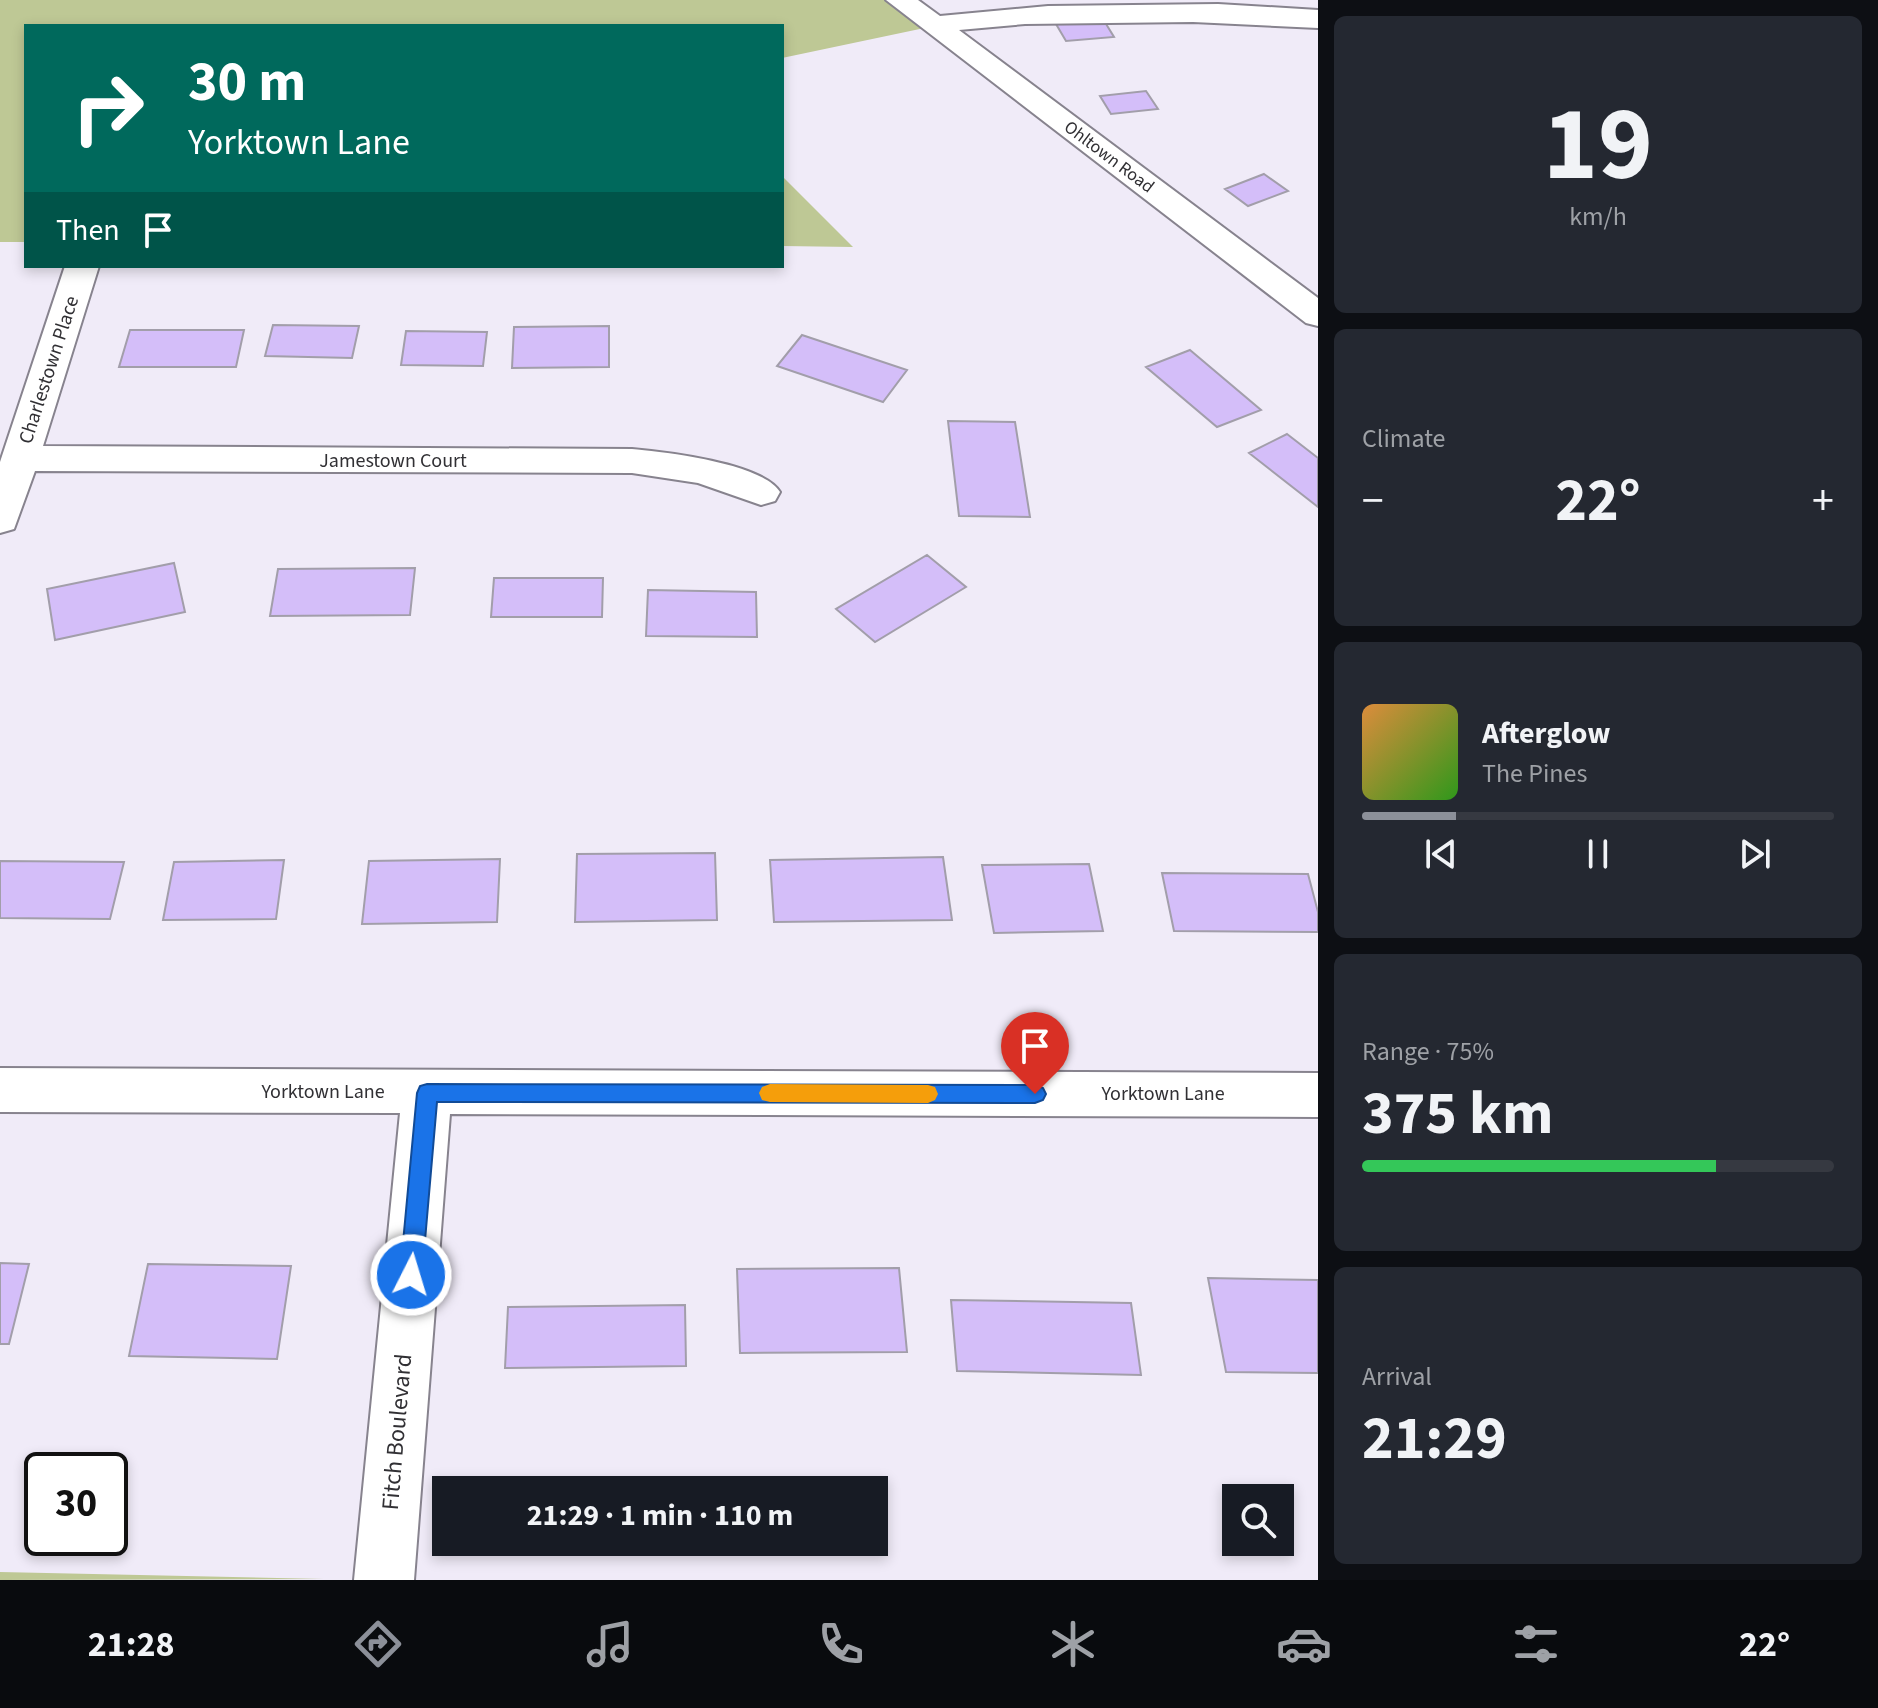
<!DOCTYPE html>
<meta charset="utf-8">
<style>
:root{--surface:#171b24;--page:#242831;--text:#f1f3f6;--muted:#9ea1a6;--line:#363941;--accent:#8c9099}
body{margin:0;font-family:"Source Sans 3",sans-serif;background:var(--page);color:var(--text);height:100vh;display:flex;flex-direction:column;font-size:30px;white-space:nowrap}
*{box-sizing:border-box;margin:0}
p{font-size:26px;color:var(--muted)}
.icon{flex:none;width:44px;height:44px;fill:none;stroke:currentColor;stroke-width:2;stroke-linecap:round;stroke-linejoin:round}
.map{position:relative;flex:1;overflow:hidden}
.sheet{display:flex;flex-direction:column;gap:16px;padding:16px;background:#0d0f14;width:560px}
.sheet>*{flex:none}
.banner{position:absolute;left:24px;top:24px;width:760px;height:244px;border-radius:0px;box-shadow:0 4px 12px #0003;background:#00695c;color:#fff;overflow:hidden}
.buttons{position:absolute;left:1222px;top:1484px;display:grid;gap:16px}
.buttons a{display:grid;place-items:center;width:72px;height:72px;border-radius:0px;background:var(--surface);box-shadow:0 4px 12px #0003;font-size:40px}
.speed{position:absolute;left:24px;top:1452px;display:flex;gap:16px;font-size:40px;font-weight:700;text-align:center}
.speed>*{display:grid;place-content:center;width:104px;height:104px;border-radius:50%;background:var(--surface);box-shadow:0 4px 12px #0003;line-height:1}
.speed .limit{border:4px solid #111;border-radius:12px;background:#fff;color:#111}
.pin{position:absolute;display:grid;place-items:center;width:68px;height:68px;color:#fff;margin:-82px -34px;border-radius:50% 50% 50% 0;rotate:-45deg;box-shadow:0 0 8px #0007}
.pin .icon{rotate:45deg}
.me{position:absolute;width:88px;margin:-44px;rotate:5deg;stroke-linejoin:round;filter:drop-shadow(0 0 6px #0008)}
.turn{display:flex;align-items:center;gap:28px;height:168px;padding:0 32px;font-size:36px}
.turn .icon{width:104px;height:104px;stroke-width:2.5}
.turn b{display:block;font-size:56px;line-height:68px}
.then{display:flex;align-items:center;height:76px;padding:0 32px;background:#0003;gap:16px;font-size:30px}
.big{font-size:60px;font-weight:700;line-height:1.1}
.sheet .widget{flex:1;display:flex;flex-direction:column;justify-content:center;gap:12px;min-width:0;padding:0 28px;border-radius:12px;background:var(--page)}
.sheet .dial{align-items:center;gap:0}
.dial b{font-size:104px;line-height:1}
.song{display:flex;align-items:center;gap:24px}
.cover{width:96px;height:96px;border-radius:12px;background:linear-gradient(135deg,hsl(30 70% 55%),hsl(110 70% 35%))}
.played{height:8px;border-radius:4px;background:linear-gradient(90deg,var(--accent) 20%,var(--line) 20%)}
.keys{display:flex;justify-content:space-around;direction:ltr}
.heat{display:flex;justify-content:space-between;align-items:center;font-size:44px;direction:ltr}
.charge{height:12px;border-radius:6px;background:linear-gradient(90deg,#34c759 75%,var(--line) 0)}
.trip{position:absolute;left:432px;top:1476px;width:456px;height:80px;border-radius:0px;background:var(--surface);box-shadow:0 4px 12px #0003;font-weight:700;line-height:80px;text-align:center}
.menu{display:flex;height:128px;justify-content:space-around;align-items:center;background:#090b0e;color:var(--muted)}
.menu .icon{width:56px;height:56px}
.menu .selected{color:var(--accent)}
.menu b{font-size:36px;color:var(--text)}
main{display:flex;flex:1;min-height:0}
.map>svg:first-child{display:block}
</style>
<main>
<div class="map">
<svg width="1318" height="1580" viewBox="0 0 1318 1580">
<rect width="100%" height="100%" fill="#f0ebf8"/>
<path fill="#bec895" d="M0 0H900L934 26 782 58V26H26V242H0Z
M782 176 853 247 782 246Z
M0 1572 324 1579 0 1580Z"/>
<path fill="#d4bef9" stroke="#a29eaa" stroke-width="2" d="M1103 19 1114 37 1066 41 1056 24Z
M1146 91 1158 109 1111 114 1100 96Z
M1264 174 1288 191 1248 206 1225 189Z
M273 325 359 326 352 358 265 356Z
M609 326V367L512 368 514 327Z
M130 330H244L236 367H119Z
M406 331 487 332 483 366 401 365Z
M802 335 907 370 883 402 777 366Z
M1190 350 1261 410 1217 427 1146 367Z
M948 421 1015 422 1030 517 959 516Z
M1287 434 1318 458V507L1249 453Z
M927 555 966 587 875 642 836 609Z
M174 563 185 612 55 640 47 589Z
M415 568 410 615 270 616 278 569Z
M494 578H603L602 617H491Z
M648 590 756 592 757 637 646 636Z
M715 853 717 920 575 922 577 854Z
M943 857 952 920 774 922 770 860Z
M500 859 497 922 362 924 369 861Z
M284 860 276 919 163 920 174 862Z
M0 861 124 862 110 919 0 918Z
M1089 864 1103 931 994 933 982 865Z
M1162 873 1308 874 1318 912V932L1174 931Z
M0 1263 29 1264 9 1344H0Z
M148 1264 291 1266 277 1359 129 1356Z
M899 1268 907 1352 740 1353 737 1269Z
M1208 1278 1318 1280V1373L1226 1372Z
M951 1300 1131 1303 1141 1375 957 1371Z
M685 1305 686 1366 505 1368 508 1307Z"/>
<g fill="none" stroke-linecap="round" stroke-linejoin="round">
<g stroke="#87838e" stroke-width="4">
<path id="minor" d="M886 0H918L940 16 1048 6 1218 4 1318 10V28L1193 22 1025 24 959 30 1318 298V326L1306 323Z
M65 266H99L43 446 632 449C665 452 762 463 780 492L775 501 761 505 698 483 632 473 35 471 14 529 0 533V462Z
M0 1068 1318 1073V1117L450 1114 414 1580H354L400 1113 0 1112Z"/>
</g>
<use href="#minor" fill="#fff" fill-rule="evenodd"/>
</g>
<path fill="#1a73e8" stroke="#114b97" stroke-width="2" d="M427 1084 1035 1085 1043 1088 1046 1094 1043 1100 1035 1103 437 1102 422 1275 419 1283 411 1286 403 1283 400 1275 417 1093 420 1086Z"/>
<path fill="#f59e0b" d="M770 1084 928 1085 935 1087 938 1094 935 1100 928 1103 770 1102 762 1100 759 1093 762 1087Z"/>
<g text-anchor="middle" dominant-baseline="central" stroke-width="8" stroke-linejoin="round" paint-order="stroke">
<g font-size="18" fill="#313034" stroke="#fff">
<text transform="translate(1109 157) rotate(37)">Ohltown Road</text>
</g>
<g font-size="20" fill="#313034" stroke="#fff">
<text transform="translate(49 370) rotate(-72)">Charlestown Place</text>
<text x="393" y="461">Jamestown Court</text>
<text x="323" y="1092">Yorktown Lane</text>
<text x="1163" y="1094">Yorktown Lane</text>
</g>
<g font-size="24" fill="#313034" stroke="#fff">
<text transform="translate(397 1432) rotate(-85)">Fitch Boulevard</text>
</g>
</g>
</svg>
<div class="buttons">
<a><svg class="icon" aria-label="search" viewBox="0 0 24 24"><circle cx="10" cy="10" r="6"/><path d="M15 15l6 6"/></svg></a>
</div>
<div class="speed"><div class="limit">30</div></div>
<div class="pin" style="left:1035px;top:1094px;background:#d93025"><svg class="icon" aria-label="arrive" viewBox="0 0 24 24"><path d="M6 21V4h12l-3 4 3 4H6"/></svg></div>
<svg class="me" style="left:411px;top:1275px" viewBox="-20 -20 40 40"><circle r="17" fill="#1a73e8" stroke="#fff" stroke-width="3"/><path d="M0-11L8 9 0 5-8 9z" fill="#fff"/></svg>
<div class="trip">21:29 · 1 min · 110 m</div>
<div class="banner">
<div class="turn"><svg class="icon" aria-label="right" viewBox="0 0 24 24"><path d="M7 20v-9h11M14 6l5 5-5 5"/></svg><div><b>30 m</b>Yorktown Lane</div></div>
<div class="then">Then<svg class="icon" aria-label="arrive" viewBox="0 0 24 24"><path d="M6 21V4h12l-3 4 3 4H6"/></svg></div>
</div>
</div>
<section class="sheet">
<div class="widget dial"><b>19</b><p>km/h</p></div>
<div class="widget"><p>Climate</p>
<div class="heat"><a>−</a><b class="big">22°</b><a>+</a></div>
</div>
<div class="widget">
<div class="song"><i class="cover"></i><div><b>Afterglow</b><p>The Pines</p></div></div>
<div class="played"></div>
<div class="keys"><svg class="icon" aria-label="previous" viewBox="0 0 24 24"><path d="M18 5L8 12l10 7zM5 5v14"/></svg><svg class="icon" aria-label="pause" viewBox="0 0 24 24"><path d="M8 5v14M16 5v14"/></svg><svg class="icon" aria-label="next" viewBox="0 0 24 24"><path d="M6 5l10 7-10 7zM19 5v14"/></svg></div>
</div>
<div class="widget"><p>Range · 75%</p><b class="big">375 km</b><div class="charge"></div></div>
<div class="widget"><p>Arrival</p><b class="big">21:29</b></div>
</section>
</main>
<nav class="menu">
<b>21:28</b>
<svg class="icon selected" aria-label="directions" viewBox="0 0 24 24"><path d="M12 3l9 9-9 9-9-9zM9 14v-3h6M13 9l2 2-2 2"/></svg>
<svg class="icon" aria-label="music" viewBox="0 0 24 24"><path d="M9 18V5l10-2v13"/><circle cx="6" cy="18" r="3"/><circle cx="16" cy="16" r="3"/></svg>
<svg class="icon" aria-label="phone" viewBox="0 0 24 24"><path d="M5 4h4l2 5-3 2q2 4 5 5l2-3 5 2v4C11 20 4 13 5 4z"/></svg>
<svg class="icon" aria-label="climate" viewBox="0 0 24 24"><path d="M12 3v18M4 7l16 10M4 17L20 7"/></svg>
<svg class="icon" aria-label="car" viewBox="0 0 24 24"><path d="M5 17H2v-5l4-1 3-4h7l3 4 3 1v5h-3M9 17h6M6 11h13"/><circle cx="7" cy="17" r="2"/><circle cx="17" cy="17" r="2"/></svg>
<svg class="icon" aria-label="filters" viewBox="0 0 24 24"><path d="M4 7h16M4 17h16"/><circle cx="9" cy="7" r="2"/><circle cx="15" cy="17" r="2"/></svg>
<b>22°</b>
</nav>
